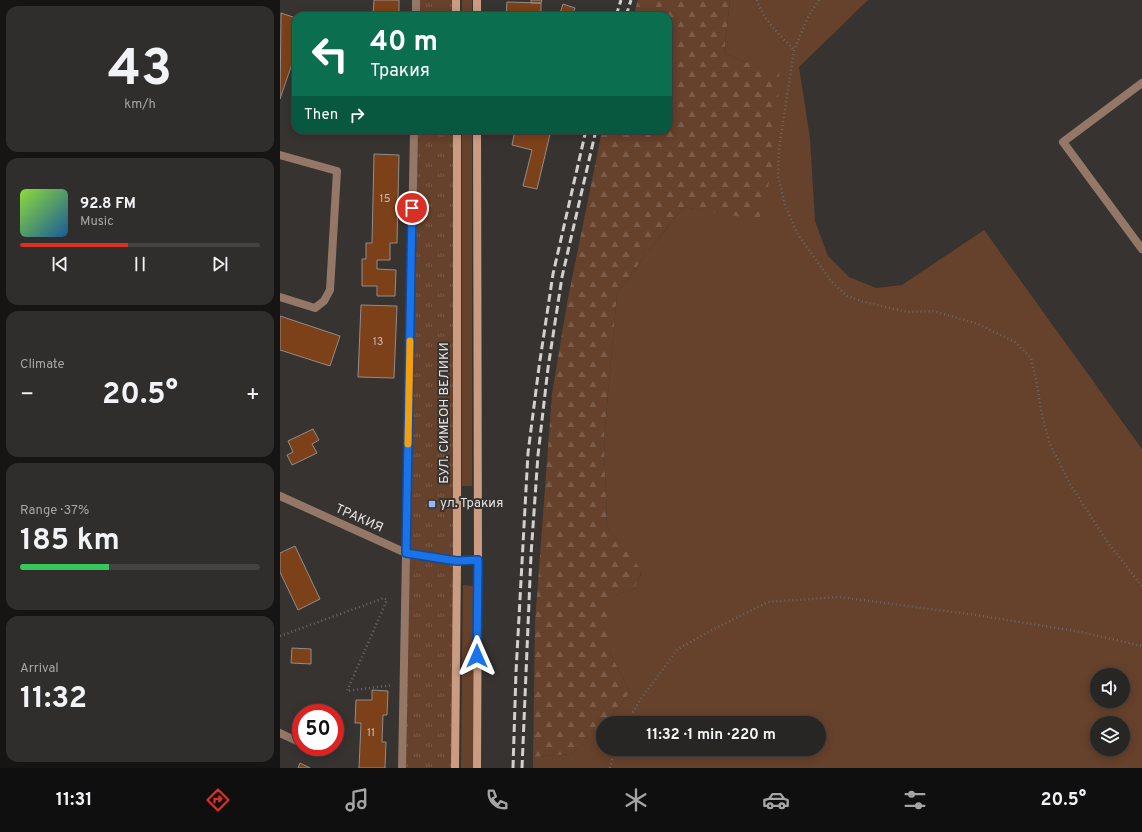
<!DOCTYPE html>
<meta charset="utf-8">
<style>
:root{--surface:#282625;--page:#302e2d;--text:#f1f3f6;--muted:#a5a5a7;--line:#444342;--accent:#d93025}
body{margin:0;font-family:Overpass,sans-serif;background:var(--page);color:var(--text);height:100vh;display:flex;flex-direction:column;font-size:15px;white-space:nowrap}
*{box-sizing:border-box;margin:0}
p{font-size:13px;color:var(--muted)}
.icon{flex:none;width:22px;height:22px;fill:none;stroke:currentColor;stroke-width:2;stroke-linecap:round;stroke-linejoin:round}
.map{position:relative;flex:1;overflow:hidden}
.sheet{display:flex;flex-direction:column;gap:6px;padding:6px;background:#161514;width:280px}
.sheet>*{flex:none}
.hud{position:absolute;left:12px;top:12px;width:380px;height:122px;border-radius:12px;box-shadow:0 2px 10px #0003,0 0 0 1px var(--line);background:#0b6e4f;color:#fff;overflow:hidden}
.fabs{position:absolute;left:810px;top:668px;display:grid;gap:8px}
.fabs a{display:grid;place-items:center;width:40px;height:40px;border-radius:50%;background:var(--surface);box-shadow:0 2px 10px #0003,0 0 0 1px var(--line);font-size:20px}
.speed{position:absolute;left:12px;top:704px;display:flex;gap:8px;font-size:20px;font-weight:700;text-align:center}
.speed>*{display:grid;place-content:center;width:52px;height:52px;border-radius:50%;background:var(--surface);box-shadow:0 2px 10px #0003,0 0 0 1px var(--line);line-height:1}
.speed .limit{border:6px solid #d22;background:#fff;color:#111}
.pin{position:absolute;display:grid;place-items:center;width:34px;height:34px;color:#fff;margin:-17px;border:2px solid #fff;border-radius:50%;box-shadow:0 1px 4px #0007}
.me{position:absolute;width:44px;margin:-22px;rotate:0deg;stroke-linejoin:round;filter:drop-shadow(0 0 3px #0008)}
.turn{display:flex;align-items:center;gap:14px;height:84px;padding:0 12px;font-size:18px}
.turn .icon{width:52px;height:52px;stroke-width:2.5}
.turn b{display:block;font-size:28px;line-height:34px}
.then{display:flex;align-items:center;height:38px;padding:0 12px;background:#0003;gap:8px;font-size:15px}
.big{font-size:30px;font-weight:700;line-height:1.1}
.sheet .widget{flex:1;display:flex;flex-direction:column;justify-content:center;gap:6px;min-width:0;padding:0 14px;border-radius:12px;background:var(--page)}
.sheet .dial{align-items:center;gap:0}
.dial b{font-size:52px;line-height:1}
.song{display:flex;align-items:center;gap:12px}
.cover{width:48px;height:48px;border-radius:6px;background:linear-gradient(135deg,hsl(90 70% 55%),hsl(210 70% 35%))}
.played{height:4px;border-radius:2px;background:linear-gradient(90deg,var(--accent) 45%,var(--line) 45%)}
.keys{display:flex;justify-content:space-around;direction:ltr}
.heat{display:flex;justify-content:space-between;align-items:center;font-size:22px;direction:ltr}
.charge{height:6px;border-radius:3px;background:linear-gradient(90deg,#34c759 37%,var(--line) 0)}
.trip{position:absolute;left:316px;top:716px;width:230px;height:40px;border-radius:20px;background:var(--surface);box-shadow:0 2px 10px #0003,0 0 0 1px var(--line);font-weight:700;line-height:40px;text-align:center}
.tabs{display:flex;height:64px;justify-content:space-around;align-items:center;background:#100f0f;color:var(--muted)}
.tabs .icon{width:28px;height:28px}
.tabs .on{color:var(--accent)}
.tabs b{font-size:18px;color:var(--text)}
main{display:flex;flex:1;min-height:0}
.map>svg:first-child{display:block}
</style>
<main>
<section class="sheet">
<div class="widget dial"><b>43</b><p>km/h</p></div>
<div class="widget">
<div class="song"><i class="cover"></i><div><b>92.8 FM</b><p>Music</p></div></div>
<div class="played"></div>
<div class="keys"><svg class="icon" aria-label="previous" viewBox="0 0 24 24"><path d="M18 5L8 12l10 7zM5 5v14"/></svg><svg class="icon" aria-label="pause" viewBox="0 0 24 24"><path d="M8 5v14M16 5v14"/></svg><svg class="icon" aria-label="next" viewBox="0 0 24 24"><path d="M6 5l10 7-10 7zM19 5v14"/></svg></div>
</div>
<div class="widget"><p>Climate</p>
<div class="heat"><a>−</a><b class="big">20.5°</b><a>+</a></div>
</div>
<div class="widget"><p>Range · 37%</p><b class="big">185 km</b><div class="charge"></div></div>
<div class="widget"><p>Arrival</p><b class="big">11:32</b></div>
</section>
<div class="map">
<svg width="862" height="768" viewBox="0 0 862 768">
<defs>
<pattern id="forest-firs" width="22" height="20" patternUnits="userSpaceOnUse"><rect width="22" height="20" fill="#66412b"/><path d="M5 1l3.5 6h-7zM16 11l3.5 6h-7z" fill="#7c5c49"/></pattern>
<pattern id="park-tufts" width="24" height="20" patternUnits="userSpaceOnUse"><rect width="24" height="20" fill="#66412b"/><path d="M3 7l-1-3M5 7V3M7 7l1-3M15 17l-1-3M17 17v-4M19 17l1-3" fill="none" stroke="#7c5c49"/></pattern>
</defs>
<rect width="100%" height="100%" fill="#363331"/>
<path fill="#66412b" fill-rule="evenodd" d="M182 0H192V16H182Z
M450 0H588L519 67 530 138 535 221 548 256 569 277 596 288 622 285 704 230 862 449V768H253V757L290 754 313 738 323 727V749H539V723H326L350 692 329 651V597L354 589 362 572 327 527 324 439 337 293 370 249 404 207 479 219 466 62 444 53ZM817 675H843V701H817ZM817 723H843V749H817Z
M182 130H192V486H182Z
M183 585 194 586 193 768H181Z"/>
<path fill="url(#forest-firs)" d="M358 0H450L444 53 466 62 499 71 498 101 493 167 479 220 404 207 370 249 337 293 324 439 327 527 362 571 354 589 330 597 329 651 350 692 326 723H323V727L314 738 290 754 253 757 255 622 272 394 287 303 322 131 323 130H388V16H353Z"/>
<path fill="url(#park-tufts)" d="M136 0H176V16H136Z
M134 130H177L175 768H122Z"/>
<path fill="#7c4119" stroke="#928d8b" d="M94 0H119V16H93Z
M251 0H262L261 3H251Z
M227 2 261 3V16H226Z
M283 4 295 8 292 16H279Z
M1 13 16 18V52L0 99Z
M235 130H271L257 189 243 186 252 150 232 145Z
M94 154 119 155 117 243H110V260H97V269L116 270 115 296H97V286H82V259H86V243H92Z
M81 305 117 306 114 378 78 377Z
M0 316 60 336 50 366 0 350Z
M33 429 39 440 32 444 37 453 12 465 7 455 13 452 8 441Z
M15 546 40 599 18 610 0 572V553Z
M12 648 31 649V664L11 663Z
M92 690 108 691 107 715H103L102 742H106L105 768H79L81 723H75L76 700H92Z
M20 763 30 768H18Z"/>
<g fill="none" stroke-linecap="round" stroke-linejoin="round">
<path stroke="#6b6967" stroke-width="2.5" stroke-dasharray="1 3" stroke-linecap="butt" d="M477 0C483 20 500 35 514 50
M539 0 529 15 514 50 499 149 498 175 505 205 518 235 551 281 567 296 584 302 628 312 653 311 698 324 735 342 751 358 757 384 761 411 769 442 790 484 828 543 862 586
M0 636 104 598 107 600 67 691 113 685
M347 723 360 700 398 649 434 629 488 602 559 597 696 615 801 632 862 646
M330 768 335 749"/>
<path stroke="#947767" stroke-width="8" d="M136 16V0
M862 83 783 142 862 249
M122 768 134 130"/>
<path stroke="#947767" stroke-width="8" d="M0 155 57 171 50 290 44 301 35 308 0 297
M0 496 126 553 177 561 198 560
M0 733 21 743
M31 747 40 751"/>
<path stroke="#ca9d83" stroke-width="8" d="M176 0V16
M197 16V0
M175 768 177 561V130
M197 768 198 560 197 130"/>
<path stroke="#d2d0cf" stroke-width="3" stroke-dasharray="8 4" stroke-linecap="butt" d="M336 16 341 0
M346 16 351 0
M233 768 236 672 248 453 259 367 273 274 306 130
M242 768 251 555 258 455 268 368 282 277 316 130"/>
</g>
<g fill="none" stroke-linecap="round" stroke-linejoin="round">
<g stroke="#114b97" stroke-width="10">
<path id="route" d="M132 208 126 553 177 561 198 560 197 656"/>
</g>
<use href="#route" stroke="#1a73e8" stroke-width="7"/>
<path stroke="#f59e0b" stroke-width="7" d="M128 444 130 341"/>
</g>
<rect fill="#91b8fd" stroke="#363331" stroke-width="1.5" x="148" y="500" width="8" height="8" rx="2"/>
<g text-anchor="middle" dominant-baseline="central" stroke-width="4" stroke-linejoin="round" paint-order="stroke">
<g font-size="11" fill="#cbbab0">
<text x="105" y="199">15</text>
<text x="98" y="342">13</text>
<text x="91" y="733">11</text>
</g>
<g font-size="13" fill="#e5e3e2" stroke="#363331">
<text transform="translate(165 413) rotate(-90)">БУЛ. СИМЕОН ВЕЛИКИ</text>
<text transform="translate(79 519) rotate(24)">ТРАКИЯ</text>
</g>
<g font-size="13" fill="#e5e3e2" stroke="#363331" text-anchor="start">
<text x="160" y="504">ул. Тракия</text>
</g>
</g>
</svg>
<div class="fabs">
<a><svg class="icon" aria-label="sound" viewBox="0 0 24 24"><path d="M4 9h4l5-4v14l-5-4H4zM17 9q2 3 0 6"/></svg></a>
<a><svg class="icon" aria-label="layers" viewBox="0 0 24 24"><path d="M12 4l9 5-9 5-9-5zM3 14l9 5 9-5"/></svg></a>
</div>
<div class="speed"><div class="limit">50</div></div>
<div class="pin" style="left:132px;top:208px;background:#d93025"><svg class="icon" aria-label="arrive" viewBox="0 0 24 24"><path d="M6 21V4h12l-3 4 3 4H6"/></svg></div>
<svg class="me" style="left:197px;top:656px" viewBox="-20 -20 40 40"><path d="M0-17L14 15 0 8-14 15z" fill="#1a73e8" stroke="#fff" stroke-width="4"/></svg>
<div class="trip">11:32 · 1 min · 220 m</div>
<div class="hud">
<div class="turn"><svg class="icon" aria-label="left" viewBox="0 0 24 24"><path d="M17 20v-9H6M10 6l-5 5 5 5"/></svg><div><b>40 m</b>Тракия</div></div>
<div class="then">Then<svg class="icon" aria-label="right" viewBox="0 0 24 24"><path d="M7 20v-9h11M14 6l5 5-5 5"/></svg></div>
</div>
</div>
</main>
<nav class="tabs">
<b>11:31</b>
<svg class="icon on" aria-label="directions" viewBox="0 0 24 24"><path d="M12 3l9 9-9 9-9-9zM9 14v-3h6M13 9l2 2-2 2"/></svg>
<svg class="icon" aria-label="music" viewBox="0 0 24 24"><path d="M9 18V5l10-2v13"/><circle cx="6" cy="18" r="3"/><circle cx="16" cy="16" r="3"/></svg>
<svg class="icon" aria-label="phone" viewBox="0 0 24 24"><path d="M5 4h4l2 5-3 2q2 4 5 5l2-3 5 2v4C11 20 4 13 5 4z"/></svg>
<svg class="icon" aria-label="climate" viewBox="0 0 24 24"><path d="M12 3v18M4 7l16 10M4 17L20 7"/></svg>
<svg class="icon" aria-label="car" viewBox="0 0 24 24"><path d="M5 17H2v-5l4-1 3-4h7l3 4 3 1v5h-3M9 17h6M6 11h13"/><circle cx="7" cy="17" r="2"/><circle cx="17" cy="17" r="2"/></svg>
<svg class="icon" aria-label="filters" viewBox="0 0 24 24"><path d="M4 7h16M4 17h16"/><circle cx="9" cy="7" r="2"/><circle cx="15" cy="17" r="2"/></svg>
<b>20.5°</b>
</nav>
